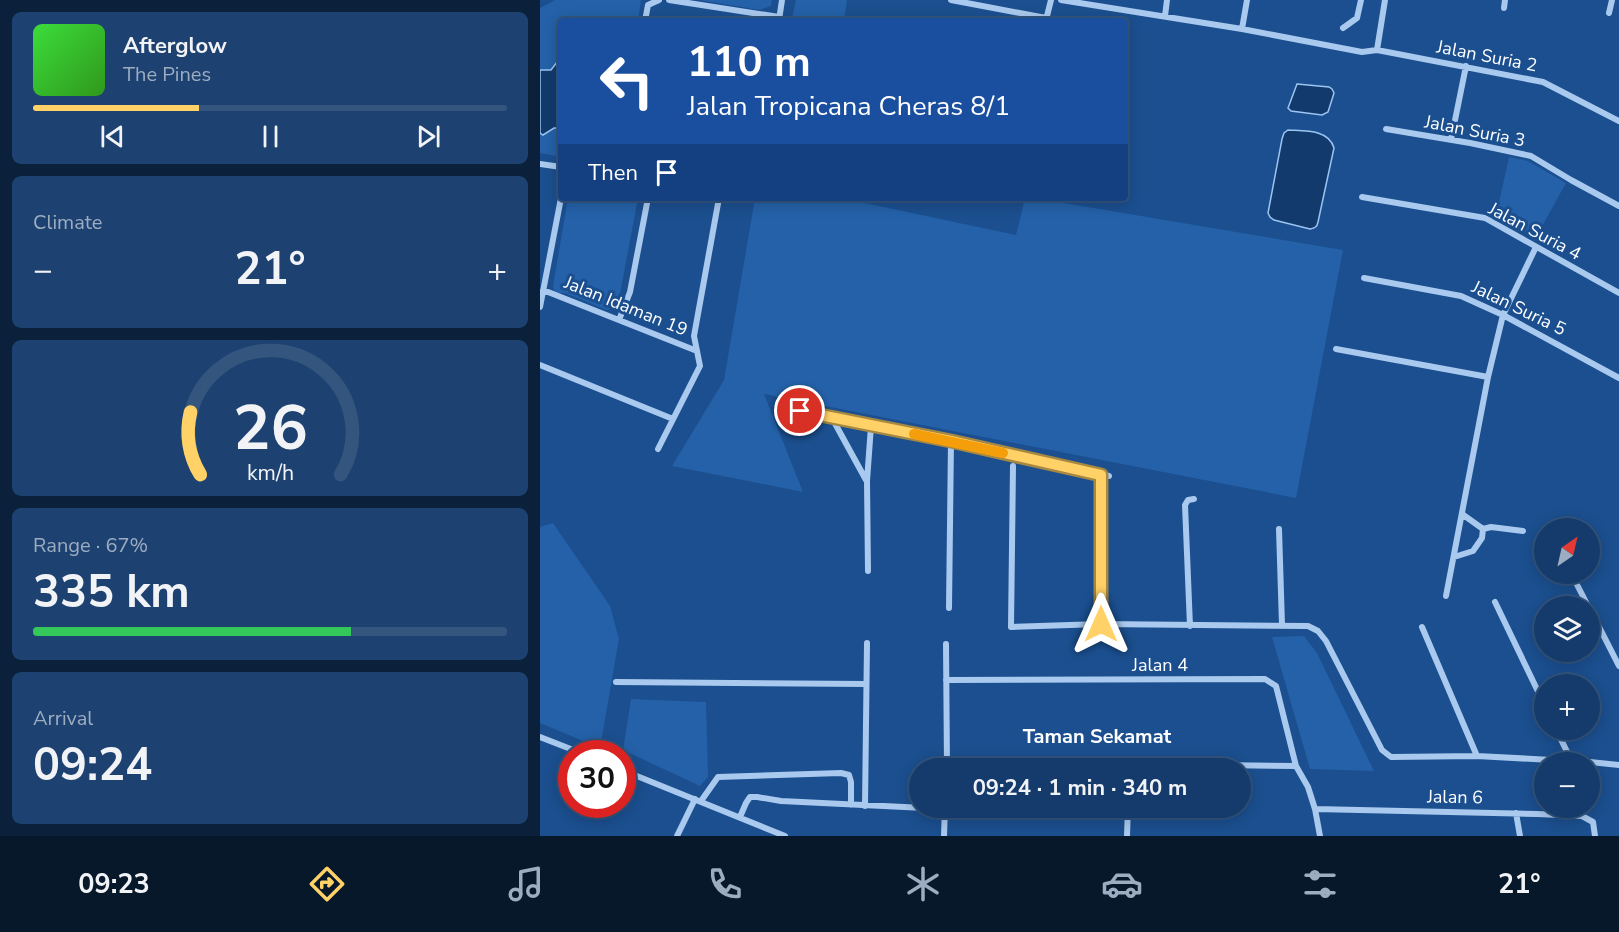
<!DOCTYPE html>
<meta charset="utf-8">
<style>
:root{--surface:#143b6b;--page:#1d4271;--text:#f1f3f6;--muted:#9dadc1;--line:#33557e;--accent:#ffd166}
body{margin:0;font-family:"Nunito Sans",sans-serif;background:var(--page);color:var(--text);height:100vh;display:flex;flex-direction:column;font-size:22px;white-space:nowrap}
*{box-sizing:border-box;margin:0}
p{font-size:20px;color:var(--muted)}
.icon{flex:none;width:33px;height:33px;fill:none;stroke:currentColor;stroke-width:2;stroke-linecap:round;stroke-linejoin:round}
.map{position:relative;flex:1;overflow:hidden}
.drawer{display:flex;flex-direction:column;gap:12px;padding:12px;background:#0b203b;width:540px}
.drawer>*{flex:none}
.guide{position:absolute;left:18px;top:18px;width:570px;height:183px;border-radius:6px;box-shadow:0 3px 15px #0003,0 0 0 2px var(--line);background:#1a4fa0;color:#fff;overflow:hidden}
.needle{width:39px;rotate:34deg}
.tools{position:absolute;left:994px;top:518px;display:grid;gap:12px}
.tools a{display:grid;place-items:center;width:66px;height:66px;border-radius:50%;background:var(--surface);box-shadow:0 3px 15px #0003,0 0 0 2px var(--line);font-size:30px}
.speed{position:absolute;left:18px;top:740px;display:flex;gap:12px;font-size:30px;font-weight:700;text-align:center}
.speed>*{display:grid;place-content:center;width:78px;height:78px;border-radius:50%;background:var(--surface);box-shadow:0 3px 15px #0003,0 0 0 2px var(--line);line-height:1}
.speed .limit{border:9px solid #d22;background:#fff;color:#111}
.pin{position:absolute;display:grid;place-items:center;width:51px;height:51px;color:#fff;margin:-26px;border:3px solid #fff;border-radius:50%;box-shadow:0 2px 6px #0007}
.me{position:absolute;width:66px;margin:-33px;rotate:0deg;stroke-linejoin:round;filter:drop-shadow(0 0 4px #0008)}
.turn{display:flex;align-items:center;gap:21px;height:126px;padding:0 30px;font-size:27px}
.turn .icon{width:78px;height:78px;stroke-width:2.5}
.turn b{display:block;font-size:42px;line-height:51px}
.then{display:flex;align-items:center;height:57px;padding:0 30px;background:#0003;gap:12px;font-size:22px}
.big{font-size:45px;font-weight:700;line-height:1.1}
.drawer .tile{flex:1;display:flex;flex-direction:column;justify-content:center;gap:9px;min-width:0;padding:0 21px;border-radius:9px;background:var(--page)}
.drawer .dial{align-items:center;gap:0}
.dial svg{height:156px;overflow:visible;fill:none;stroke:var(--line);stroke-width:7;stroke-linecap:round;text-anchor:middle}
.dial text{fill:var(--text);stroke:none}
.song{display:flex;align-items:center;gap:18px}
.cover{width:72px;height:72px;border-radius:9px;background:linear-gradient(135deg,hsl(120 70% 55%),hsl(110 70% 35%))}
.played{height:6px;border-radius:3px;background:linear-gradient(90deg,var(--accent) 35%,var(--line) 35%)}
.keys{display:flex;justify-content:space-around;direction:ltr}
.heat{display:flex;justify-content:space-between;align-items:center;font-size:33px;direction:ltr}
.charge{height:9px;border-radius:4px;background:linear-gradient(90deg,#34c759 67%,var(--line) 0)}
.trip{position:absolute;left:369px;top:758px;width:342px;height:60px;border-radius:30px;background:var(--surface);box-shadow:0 3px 15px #0003,0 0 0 2px var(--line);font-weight:700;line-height:60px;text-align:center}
.tabs{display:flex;height:96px;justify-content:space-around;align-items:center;background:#08182b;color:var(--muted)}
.tabs .icon{width:42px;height:42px}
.tabs .selected{color:var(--accent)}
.tabs b{font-size:27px;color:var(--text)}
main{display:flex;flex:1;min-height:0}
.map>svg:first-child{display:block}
</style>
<main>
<section class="drawer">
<div class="tile">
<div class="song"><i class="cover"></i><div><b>Afterglow</b><p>The Pines</p></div></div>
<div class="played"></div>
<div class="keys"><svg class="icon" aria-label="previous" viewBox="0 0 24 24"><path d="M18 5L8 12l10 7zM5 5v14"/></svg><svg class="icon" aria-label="pause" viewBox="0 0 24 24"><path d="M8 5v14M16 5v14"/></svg><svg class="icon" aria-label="next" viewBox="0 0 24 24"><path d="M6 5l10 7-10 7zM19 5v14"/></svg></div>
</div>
<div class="tile"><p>Climate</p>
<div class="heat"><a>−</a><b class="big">21°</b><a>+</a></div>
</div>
<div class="tile dial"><svg viewBox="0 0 100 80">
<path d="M14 69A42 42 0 1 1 86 69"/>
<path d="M14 69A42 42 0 0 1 9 37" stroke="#ffd166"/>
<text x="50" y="56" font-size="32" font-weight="700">26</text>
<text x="50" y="72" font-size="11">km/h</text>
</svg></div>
<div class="tile"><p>Range · 67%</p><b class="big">335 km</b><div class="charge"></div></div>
<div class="tile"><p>Arrival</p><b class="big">09:24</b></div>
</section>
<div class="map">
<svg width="1079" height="836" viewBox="0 0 1079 836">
<rect width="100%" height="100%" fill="#1b4f8f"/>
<path fill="#2461a8" d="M15 0H101L98 21H21V57L11 70H0V8Z
M159 0H232L231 6 220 10Z
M256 0H307L304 21H270L252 18Z
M14 128H21V157L0 153V133L3 135Z
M969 157 988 161 1026 183 996 237 956 216Z
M28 198H98L80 294 75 306 67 310 25 293H16L14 290 13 286Z
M215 198H301L476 235 485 198H494L803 250 756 498 224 394 263 492 132 466 184 380Z
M13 523 70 606 79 639 60 748 0 723V527Z
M764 636 777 653 834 771 770 769 732 637Z
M91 699 166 702 168 777 160 786 83 750Z"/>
<path fill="#123a6d" stroke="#9cc4f0" stroke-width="1.5" d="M21 57V128H14L3 135 0 133V70H11Z
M757 84 789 87 792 89 794 93 788 112 782 115 751 111 748 108Z
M748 130C764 131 789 129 794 148L778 222C777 227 775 228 770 229L734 220 730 217 728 213 742 139 744 133Z"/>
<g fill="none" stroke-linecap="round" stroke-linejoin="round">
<path stroke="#a9c9ee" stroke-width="6" d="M129 0 239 17
M411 0 506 18
M521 0 702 29 822 52 837 50 1003 82 1079 121
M964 8 965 0
M1069 13 1072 0
M625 16 627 0
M239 20 242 0
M506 20 511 0
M105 21 108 5 119 0
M803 28 817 18 821 0
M702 29 707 0
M837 50 845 0
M846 129 930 143 991 156 1031 180 1079 206
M911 140 926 66
M0 164 21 167
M822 197 945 218 1079 293
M824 278 921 296 963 315 1079 378
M3 290 157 351
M0 307 21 198
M79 320 90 292 108 198
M796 349 948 377
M0 365 133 419
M292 418 326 480
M245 419C251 413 260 411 269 412L411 441 569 476
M118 449 160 366 154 336 179 198
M473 466 471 627 561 624 768 626 778 631 786 641 842 750 851 757 937 756 1049 762
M561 475V624
M739 529 742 625
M943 529 951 527 983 531
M914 557 933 551 942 538 943 529 922 514
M328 571 327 481 331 426
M1031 573 1048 606
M906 596 948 377 963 315 996 247
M955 602 1005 706
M409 608 411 441
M1050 609 1079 666
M650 626 645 505 648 500 654 499
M882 627 937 756
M406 644 407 767
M406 680 725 679 736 686 756 766 768 787 775 809 780 836
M76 682 326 684
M1016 729 1031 760
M0 737 41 753
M1050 762 1079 765
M407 766 521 763 756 766
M82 770 245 836
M161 801 178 777 301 773 309 775 311 782V805
M325 806 327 643
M775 809 997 814 1042 816 1053 822 1055 836
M976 813 980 836
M200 817 206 803 210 797H217L241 801 405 809
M137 836 155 799
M404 836 405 807
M587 836 588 807"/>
</g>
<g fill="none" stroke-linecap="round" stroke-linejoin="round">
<g stroke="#a68842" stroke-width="15">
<path id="route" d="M260 411 411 441 561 475V624"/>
</g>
<use href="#route" stroke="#ffd166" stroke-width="10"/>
<path stroke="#f59e0b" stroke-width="10" d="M374 434 463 453"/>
</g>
<g text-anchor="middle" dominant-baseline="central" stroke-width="6" stroke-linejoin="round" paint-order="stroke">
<g font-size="18" fill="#fff" stroke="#1b4f8f">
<text transform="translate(947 56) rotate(11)">Jalan Suria 2</text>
<text transform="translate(935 131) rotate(11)">Jalan Suria 3</text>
<text transform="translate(995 231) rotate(28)">Jalan Suria 4</text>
<text transform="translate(86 306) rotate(22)">Jalan Idaman 19</text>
<text transform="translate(979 308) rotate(26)">Jalan Suria 5</text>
<text x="620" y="665">Jalan 4</text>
<text transform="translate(915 797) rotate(1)">Jalan 6</text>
</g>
<g font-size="20" font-weight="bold" fill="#fff" stroke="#1b4f8f">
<text x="557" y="736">Taman Sekamat</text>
</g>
</g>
</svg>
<div class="tools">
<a><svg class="needle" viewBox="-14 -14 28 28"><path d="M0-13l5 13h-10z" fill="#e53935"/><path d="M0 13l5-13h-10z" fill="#9dadc1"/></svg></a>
<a><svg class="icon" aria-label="layers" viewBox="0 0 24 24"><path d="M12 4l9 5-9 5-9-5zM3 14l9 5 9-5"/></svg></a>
<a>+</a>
<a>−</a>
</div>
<div class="speed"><div class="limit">30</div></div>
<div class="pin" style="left:260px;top:411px;background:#d93025"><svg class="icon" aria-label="arrive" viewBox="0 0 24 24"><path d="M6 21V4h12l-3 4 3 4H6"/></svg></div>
<svg class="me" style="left:561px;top:624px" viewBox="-20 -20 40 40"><path d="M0-17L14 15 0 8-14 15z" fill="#ffd166" stroke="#fff" stroke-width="4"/></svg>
<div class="trip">09:24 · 1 min · 340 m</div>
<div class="guide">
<div class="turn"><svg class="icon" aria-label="left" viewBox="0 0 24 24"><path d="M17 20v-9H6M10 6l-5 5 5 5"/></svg><div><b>110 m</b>Jalan Tropicana Cheras 8/1</div></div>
<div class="then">Then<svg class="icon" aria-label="arrive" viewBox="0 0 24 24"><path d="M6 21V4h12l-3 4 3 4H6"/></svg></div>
</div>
</div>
</main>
<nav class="tabs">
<b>09:23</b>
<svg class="icon selected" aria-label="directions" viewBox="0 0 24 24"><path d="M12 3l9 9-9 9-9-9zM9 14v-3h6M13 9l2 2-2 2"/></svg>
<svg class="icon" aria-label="music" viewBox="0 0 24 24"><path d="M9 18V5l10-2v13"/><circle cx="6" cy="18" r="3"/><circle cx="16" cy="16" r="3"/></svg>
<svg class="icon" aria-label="phone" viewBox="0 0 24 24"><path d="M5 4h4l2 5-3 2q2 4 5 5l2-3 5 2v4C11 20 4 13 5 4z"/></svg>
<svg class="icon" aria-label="climate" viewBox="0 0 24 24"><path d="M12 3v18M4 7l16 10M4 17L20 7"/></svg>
<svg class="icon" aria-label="car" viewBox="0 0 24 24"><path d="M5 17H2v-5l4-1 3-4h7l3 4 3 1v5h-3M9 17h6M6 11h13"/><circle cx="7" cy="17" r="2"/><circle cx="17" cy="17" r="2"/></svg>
<svg class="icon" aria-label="filters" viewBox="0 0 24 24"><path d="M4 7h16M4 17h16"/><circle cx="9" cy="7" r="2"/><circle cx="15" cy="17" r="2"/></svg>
<b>21°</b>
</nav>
